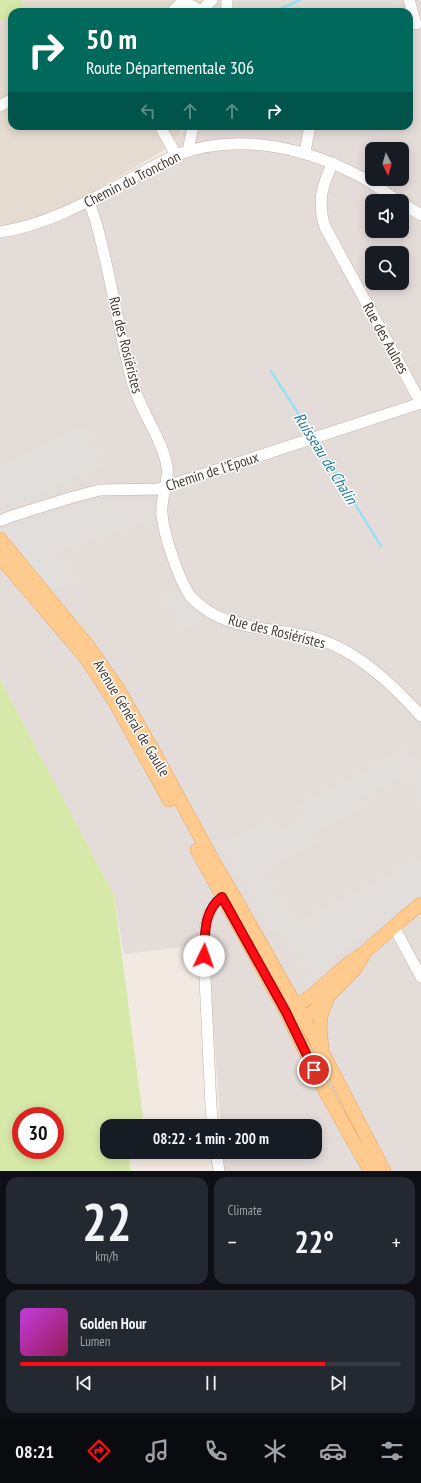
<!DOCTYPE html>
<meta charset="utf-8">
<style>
:root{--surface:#171b24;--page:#242831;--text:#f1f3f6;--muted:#9ea1a6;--line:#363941;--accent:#ff0c14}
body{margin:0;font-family:"PT Sans Narrow",sans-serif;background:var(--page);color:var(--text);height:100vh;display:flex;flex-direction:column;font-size:15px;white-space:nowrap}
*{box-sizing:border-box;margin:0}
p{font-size:13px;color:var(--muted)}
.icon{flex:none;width:22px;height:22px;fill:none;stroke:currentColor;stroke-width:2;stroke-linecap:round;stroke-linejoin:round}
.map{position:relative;height:1171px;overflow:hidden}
.drawer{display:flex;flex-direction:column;gap:6px;padding:6px;background:#0d0f14;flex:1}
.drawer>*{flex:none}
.top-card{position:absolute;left:8px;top:8px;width:405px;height:122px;border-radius:12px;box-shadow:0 2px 10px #0003;background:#00695c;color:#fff;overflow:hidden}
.needle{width:26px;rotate:174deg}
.buttons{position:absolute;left:365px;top:142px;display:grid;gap:8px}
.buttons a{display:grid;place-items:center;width:44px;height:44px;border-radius:8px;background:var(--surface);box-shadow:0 2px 10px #0003;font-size:20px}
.speed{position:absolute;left:12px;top:1107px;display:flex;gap:8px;font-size:20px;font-weight:700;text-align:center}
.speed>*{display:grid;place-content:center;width:52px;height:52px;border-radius:50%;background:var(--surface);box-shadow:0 2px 10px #0003;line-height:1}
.speed .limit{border:6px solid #d22;background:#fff;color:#111}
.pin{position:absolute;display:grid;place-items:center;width:34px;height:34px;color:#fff;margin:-17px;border:2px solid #fff;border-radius:50%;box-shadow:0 1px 4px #0007}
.me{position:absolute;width:44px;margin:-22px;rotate:3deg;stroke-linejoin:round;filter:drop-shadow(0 0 3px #0008)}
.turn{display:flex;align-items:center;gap:14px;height:84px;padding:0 12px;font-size:18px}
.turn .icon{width:52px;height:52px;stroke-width:2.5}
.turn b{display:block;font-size:28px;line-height:34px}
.lanes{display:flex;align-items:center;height:38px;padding:0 12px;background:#0003;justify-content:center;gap:20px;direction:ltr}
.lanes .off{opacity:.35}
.big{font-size:30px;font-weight:800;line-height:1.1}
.drawer .widget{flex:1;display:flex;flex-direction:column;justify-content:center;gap:6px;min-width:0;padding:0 14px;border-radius:12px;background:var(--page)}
.drawer .dial{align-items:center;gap:0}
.dial b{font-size:52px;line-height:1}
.song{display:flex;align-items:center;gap:12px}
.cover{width:48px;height:48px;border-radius:6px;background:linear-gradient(135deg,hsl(290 70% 55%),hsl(330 70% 35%))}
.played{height:4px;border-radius:2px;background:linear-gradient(90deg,var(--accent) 80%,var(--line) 80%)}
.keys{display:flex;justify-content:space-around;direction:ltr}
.heat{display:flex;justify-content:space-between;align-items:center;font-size:22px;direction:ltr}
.drawer .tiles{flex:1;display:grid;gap:6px;grid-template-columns:1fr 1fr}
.widget:last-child{grid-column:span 2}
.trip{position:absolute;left:100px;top:1119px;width:222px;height:40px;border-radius:12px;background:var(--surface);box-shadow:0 2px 10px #0003;font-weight:800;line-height:40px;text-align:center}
.menu{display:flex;height:64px;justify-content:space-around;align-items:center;background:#090b0e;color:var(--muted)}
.menu .icon{width:28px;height:28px}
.menu .current{color:var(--accent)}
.menu b{font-size:18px;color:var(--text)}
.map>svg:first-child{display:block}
</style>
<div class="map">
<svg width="421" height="1171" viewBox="0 0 421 1171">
<rect width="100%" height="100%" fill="#f2eae2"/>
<path fill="#e6dbd0" d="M0 0H225L223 12H12V126H183L177 138 165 149 48 219 0 231Z"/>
<path fill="#e4dcd8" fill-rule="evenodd" d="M231 0H421V1171H224L223 1152H315V1126H221L207 944 124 954 114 895 0 680V231L31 228 159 164 187 126H409V12H230ZM372 149H402V179H372ZM372 201H402V231H372ZM372 253H402V283H372Z"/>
<path fill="#d7e9a9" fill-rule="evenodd" d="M0 0H22L24 12H12V19H0Z
M0 680 114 895 143 1117 130 1126H107V1152H128L131 1171H0ZM21 1116H55V1150H21Z"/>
<path fill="#e2dedb" d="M85 425 104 465 3 512 0 508V468L22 455Z
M104 498H156V519L57 552 77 580 52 591 3 530 11 522Z
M178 591 191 608 200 615 197 621 184 631 164 601 169 594Z
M403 749 421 762V804L406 776 359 800 363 808 315 833 319 842 266 869 294 923 421 857V894L365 934 310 979 291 940 267 927 219 844 271 820 277 832 301 819 296 806Z"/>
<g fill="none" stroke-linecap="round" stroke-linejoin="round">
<path stroke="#9bdff2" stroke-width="2.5" d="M274 12 300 0
M271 371 312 435
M316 441 381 546"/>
<g stroke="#c1b3a8" stroke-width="12">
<path id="minor" d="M409 0 416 24
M172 12 183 1 201 11 212 0
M227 12V0
M0 106 12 99
M160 126 176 155
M188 151 193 126
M305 152 310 126
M333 163C322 185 317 202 325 227L421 403
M89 202C96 219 100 236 104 254 114 296 121 339 132 381 140 411 161 436 167 466 169 480 163 493 162 506 160 527 179 580 191 597 194 600 198 603 201 606 232 631 278 628 315 638 357 650 392 684 421 716
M402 203 421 215
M0 232C65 222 118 182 176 155 239 131 308 148 365 179 377 185 387 194 398 201
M0 521 12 516 73 497 100 490 158 489 421 403
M394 927 421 977
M213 1126 211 1107 204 956 205 929 209 913 215 902 222 897
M216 1152 219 1171"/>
</g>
<g stroke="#e8a45b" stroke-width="14">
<path id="major" d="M0 539 88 646 117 687 155 754 216 866 231 891 324 1055 384 1171
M0 557 86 658 116 704 169 800
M197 850 286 1012 320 1082 370 1171
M289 1010 310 997 350 962 365 952 406 916 421 904
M296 1020 313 1012 355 969 363 956
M322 1046C320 1030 318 1015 327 1001"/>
</g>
<use href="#minor" stroke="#fff" stroke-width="11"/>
<use href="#major" stroke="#ffca8e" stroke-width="13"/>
</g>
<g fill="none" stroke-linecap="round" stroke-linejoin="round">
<g stroke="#a6080d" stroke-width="10">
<path id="route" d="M204 956C205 936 203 910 222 897L286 1012 314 1070"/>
</g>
<use href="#route" stroke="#ff0c14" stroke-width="7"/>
</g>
<g text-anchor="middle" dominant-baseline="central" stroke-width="3" stroke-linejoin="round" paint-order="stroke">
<g font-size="15" fill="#443a33" stroke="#fff">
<text transform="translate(132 179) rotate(-27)">Chemin du Tronchon</text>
<text transform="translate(386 338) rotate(61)">Rue des Aulnes</text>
<text transform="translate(126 345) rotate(76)">Rue des Rosiéristes</text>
<text transform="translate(212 471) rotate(-18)">Chemin de l'Epoux</text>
<text transform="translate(277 631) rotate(14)">Rue des Rosiéristes</text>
<text transform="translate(132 718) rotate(59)">Avenue Général de Gaulle</text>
</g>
<g font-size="16" font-style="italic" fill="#257f9b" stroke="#fff">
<text transform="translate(326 458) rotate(58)">Ruisseau de Chalin</text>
</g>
</g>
</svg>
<div class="buttons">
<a><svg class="needle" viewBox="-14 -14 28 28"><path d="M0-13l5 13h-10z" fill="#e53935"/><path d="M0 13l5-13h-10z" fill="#9ea1a6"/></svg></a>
<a><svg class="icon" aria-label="sound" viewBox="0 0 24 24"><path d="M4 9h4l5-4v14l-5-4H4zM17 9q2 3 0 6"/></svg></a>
<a><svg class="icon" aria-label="search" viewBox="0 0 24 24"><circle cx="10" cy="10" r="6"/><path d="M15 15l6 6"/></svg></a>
</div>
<div class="speed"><div class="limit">30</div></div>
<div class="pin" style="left:314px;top:1070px;background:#d93025"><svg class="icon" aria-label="arrive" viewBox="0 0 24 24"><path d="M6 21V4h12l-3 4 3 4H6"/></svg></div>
<svg class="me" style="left:204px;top:956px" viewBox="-20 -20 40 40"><circle r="19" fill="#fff"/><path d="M0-13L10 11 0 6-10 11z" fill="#ff0c14"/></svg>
<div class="trip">08:22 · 1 min · 200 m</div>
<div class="top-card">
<div class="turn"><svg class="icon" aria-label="right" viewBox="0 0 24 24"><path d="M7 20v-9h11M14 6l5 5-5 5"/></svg><div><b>50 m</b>Route Départementale 306</div></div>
<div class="lanes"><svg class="icon off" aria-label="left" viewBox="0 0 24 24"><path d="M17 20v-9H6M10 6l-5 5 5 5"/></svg><svg class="icon off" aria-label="ahead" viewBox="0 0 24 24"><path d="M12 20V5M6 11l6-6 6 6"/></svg><svg class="icon off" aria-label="ahead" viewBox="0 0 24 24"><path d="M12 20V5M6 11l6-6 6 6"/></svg><svg class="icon" aria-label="right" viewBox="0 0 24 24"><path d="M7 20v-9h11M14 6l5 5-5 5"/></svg></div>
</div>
</div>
<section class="drawer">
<div class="tiles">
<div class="widget dial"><b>22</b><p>km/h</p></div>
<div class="widget"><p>Climate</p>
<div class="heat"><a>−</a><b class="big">22°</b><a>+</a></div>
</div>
<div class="widget">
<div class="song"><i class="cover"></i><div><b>Golden Hour</b><p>Lumen</p></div></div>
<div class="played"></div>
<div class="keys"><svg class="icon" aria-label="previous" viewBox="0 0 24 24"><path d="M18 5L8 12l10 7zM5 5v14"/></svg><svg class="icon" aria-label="pause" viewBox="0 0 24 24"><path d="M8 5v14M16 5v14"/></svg><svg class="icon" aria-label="next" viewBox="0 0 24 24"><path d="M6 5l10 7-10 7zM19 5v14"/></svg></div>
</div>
</div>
</section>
<nav class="menu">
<b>08:21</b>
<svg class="icon current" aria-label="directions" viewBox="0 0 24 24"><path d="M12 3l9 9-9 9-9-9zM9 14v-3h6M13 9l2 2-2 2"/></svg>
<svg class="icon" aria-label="music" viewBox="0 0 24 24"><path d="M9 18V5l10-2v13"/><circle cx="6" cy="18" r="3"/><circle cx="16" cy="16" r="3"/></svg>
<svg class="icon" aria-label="phone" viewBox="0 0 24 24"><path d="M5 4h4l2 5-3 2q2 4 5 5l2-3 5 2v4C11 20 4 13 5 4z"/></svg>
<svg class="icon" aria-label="climate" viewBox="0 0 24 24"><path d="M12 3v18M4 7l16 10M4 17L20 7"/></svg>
<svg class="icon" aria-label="car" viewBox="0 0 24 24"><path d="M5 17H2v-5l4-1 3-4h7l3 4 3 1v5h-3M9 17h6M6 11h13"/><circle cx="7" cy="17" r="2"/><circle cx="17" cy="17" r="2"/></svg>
<svg class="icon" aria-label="filters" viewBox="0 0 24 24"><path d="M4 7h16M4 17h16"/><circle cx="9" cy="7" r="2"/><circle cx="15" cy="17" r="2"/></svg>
</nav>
